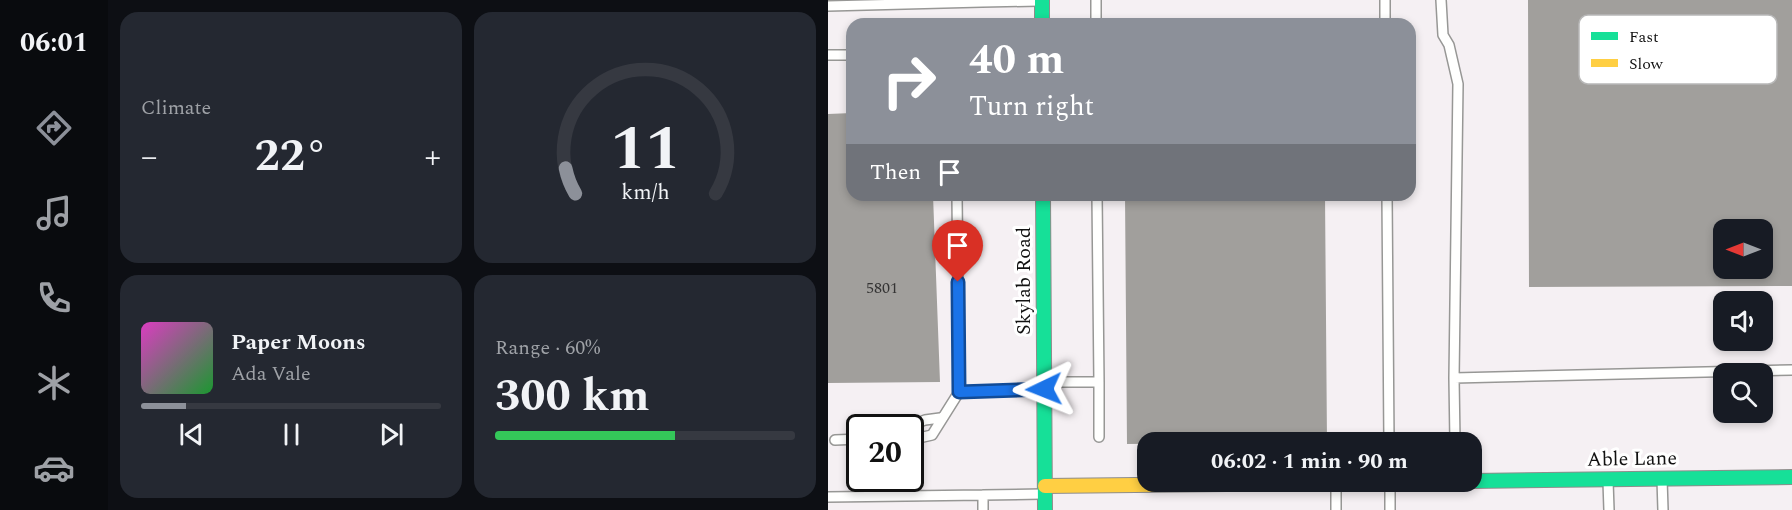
<!DOCTYPE html>
<meta charset="utf-8">
<style>
:root{--surface:#171b24;--page:#242831;--text:#f1f3f6;--muted:#9ea1a6;--line:#363941;--accent:#8c9099}
body{margin:0;font-family:Spectral,serif;background:var(--page);color:var(--text);height:100vh;display:flex;flex-direction:column;font-size:22px;white-space:nowrap}
*{box-sizing:border-box;margin:0}
p{font-size:20px;color:var(--muted)}
.icon{flex:none;width:33px;height:33px;fill:none;stroke:currentColor;stroke-width:2;stroke-linecap:round;stroke-linejoin:round}
.map{position:relative;flex:1;overflow:hidden}
.drawer{display:flex;flex-direction:column;gap:12px;padding:12px;background:#0d0f14;width:720px}
.drawer>*{flex:none}
.guide{position:absolute;left:18px;top:18px;width:570px;height:183px;border-radius:18px;box-shadow:0 3px 9px #0003;background:#8c9099;color:#fff;overflow:hidden}
.needle{width:39px;rotate:270deg}
.controls{position:absolute;left:885px;top:219px;display:grid;gap:12px}
.controls a{display:grid;place-items:center;width:60px;height:60px;border-radius:12px;background:var(--surface);box-shadow:0 3px 9px #0003;font-size:30px}
.speed{position:absolute;left:18px;top:414px;display:flex;gap:12px;font-size:30px;font-weight:700;text-align:center}
.speed>*{display:grid;place-content:center;width:78px;height:78px;border-radius:50%;background:var(--surface);box-shadow:0 3px 9px #0003;line-height:1}
.speed .limit{border:3px solid #111;border-radius:9px;background:#fff;color:#111}
.pin{position:absolute;display:grid;place-items:center;width:51px;height:51px;color:#fff;margin:-62px -26px;border-radius:50% 50% 50% 0;rotate:-45deg;box-shadow:0 0 6px #0007}
.pin .icon{rotate:45deg}
.me{position:absolute;width:66px;margin:-33px;rotate:268deg;stroke-linejoin:round;filter:drop-shadow(0 0 4px #0008)}
.turn{display:flex;align-items:center;gap:21px;height:126px;padding:0 24px;font-size:27px}
.turn .icon{width:78px;height:78px;stroke-width:2.5}
.turn b{display:block;font-size:42px;line-height:51px}
.then{display:flex;align-items:center;height:57px;padding:0 24px;background:#0003;gap:12px;font-size:22px}
.big{font-size:45px;font-weight:700;line-height:1.1}
.drawer .widget{flex:1;display:flex;flex-direction:column;justify-content:center;gap:9px;min-width:0;padding:0 21px;border-radius:18px;background:var(--page)}
.drawer .dial{align-items:center;gap:0}
.dial svg{height:156px;overflow:visible;fill:none;stroke:var(--line);stroke-width:7;stroke-linecap:round;text-anchor:middle}
.dial text{fill:var(--text);stroke:none}
.song{display:flex;align-items:center;gap:18px}
.cover{width:72px;height:72px;border-radius:9px;background:linear-gradient(135deg,hsl(310 70% 55%),hsl(130 70% 35%))}
.played{height:6px;border-radius:3px;background:linear-gradient(90deg,var(--accent) 15%,var(--line) 15%)}
.keys{display:flex;justify-content:space-around;direction:ltr}
.heat{display:flex;justify-content:space-between;align-items:center;font-size:33px;direction:ltr}
.charge{height:9px;border-radius:4px;background:linear-gradient(90deg,#34c759 60%,var(--line) 0)}
.drawer .tiles{flex:1;display:grid;gap:12px;grid-template-columns:repeat(2,1fr)}
.trip{position:absolute;left:309px;top:432px;width:345px;height:60px;border-radius:18px;background:var(--surface);box-shadow:0 3px 9px #0003;font-weight:700;line-height:60px;text-align:center}
main{display:flex;flex:1;min-height:0}
.menu{display:flex;flex-direction:column;width:108px;justify-content:space-around;align-items:center;background:#090b0e;color:var(--muted)}
.menu .icon{width:42px;height:42px}
.menu .current{color:var(--accent)}
.menu b{font-size:27px;color:var(--text)}
.map>svg:first-child{display:block}
</style>
<main>
<nav class="menu">
<b>06:01</b>
<svg class="icon current" aria-label="directions" viewBox="0 0 24 24"><path d="M12 3l9 9-9 9-9-9zM9 14v-3h6M13 9l2 2-2 2"/></svg>
<svg class="icon" aria-label="music" viewBox="0 0 24 24"><path d="M9 18V5l10-2v13"/><circle cx="6" cy="18" r="3"/><circle cx="16" cy="16" r="3"/></svg>
<svg class="icon" aria-label="phone" viewBox="0 0 24 24"><path d="M5 4h4l2 5-3 2q2 4 5 5l2-3 5 2v4C11 20 4 13 5 4z"/></svg>
<svg class="icon" aria-label="climate" viewBox="0 0 24 24"><path d="M12 3v18M4 7l16 10M4 17L20 7"/></svg>
<svg class="icon" aria-label="car" viewBox="0 0 24 24"><path d="M5 17H2v-5l4-1 3-4h7l3 4 3 1v5h-3M9 17h6M6 11h13"/><circle cx="7" cy="17" r="2"/><circle cx="17" cy="17" r="2"/></svg>
</nav>
<section class="drawer">
<div class="tiles">
<div class="widget"><p>Climate</p>
<div class="heat"><a>−</a><b class="big">22°</b><a>+</a></div>
</div>
<div class="widget dial"><svg viewBox="0 0 100 80">
<path d="M14 69A42 42 0 1 1 86 69"/>
<path d="M14 69A42 42 0 0 1 9 56" stroke="#8c9099"/>
<text x="50" y="56" font-size="32" font-weight="700">11</text>
<text x="50" y="72" font-size="11">km/h</text>
</svg></div>
<div class="widget">
<div class="song"><i class="cover"></i><div><b>Paper Moons</b><p>Ada Vale</p></div></div>
<div class="played"></div>
<div class="keys"><svg class="icon" aria-label="previous" viewBox="0 0 24 24"><path d="M18 5L8 12l10 7zM5 5v14"/></svg><svg class="icon" aria-label="pause" viewBox="0 0 24 24"><path d="M8 5v14M16 5v14"/></svg><svg class="icon" aria-label="next" viewBox="0 0 24 24"><path d="M6 5l10 7-10 7zM19 5v14"/></svg></div>
</div>
<div class="widget"><p>Range · 60%</p><b class="big">300 km</b><div class="charge"></div></div>
</div>
</section>
<div class="map">
<svg width="964" height="510" viewBox="0 0 964 510">
<rect width="100%" height="100%" fill="#fdfcf7"/>
<path fill="#f5f0f3" fill-rule="evenodd" d="M0 0H964V510H0ZM24 24H582V195H24ZM896 230H934V268H896ZM896 302H934V340H896ZM896 374H934V412H896ZM32 428H82V478H32ZM320 442H644V482H320Z"/>
<path fill="#a19f9c" fill-rule="evenodd" d="M700 0H964V286L701 287ZM896 230H934V268H896Z
M24 113V195H105L112 382 0 383V114Z
M297 195H497L499 442 299 444Z"/>
<g fill="none" stroke-linecap="round" stroke-linejoin="round">
<g stroke="#979795" stroke-width="12">
<path id="lane" d="M268 0V24
M557 0V24
M613 0 615 35 621 45 630 84 626 378
M154 2 211 1
M0 6 154 2V0
M0 55H24
M129 195 131 392
M269 195 271 382
M559 195 561 442
M219 382H271V437
M76 428 97 420 112 418
M7 440 32 439
M82 440 104 435 131 392 215 389
M627 442 626 378 964 370
M834 479 835 510
M780 481 781 510
M562 482V510
M508 485V510
M0 497 155 495
M155 510V495L214 494"/>
</g>
<g stroke="#8e8d8b" stroke-width="16">
<path id="fast" d="M214 0V24
M215 195 217 510
M644 481 964 477"/>
</g>
<g stroke="#8e8d8b" stroke-width="16">
<path id="slow" d="M217 486 582 482"/>
</g>
<use href="#lane" stroke="#fffffe" stroke-width="9"/>
<use href="#fast" stroke="#16e098" stroke-width="14"/>
<use href="#slow" stroke="#ffcf43" stroke-width="14"/>
</g>
<g fill="none" stroke-linecap="round" stroke-linejoin="round">
<g stroke="#114b97" stroke-width="15">
<path id="route" d="M130 282 131 392 216 389"/>
</g>
<use href="#route" stroke="#1a73e8" stroke-width="10"/>
</g>
<g text-anchor="middle" dominant-baseline="central" stroke-width="6" stroke-linejoin="round" paint-order="stroke">
<g font-size="16" fill="#353434">
<text x="54" y="288">5801</text>
</g>
<g font-size="20" fill="#111" stroke="#fff">
<text transform="translate(196 281) rotate(-90)">Skylab Road</text>
<text transform="translate(804 459) rotate(-1)">Able Lane</text>
</g>
</g>
<rect x="751" y="15" width="198" height="69" rx="9" fill="#fff" stroke="#b8b8b8" stroke-width="1.5"/>
<rect x="763" y="32" width="27" height="8" fill="#16e098"/>
<rect x="763" y="59" width="27" height="8" fill="#ffcf43"/>
<g font-size="16" fill="#111">
<text x="801" y="42">Fast</text>
<text x="801" y="69">Slow</text>
</g>
</svg>
<div class="controls">
<a><svg class="needle" viewBox="-14 -14 28 28"><path d="M0-13l5 13h-10z" fill="#e53935"/><path d="M0 13l5-13h-10z" fill="#9ea1a6"/></svg></a>
<a><svg class="icon" aria-label="sound" viewBox="0 0 24 24"><path d="M4 9h4l5-4v14l-5-4H4zM17 9q2 3 0 6"/></svg></a>
<a><svg class="icon" aria-label="search" viewBox="0 0 24 24"><circle cx="10" cy="10" r="6"/><path d="M15 15l6 6"/></svg></a>
</div>
<div class="speed"><div class="limit">20</div></div>
<div class="pin" style="left:130px;top:282px;background:#d93025"><svg class="icon" aria-label="arrive" viewBox="0 0 24 24"><path d="M6 21V4h12l-3 4 3 4H6"/></svg></div>
<svg class="me" style="left:216px;top:389px" viewBox="-20 -20 40 40"><path d="M0-17L14 15 0 8-14 15z" fill="#1a73e8" stroke="#fff" stroke-width="4"/></svg>
<div class="trip">06:02 · 1 min · 90 m</div>
<div class="guide">
<div class="turn"><svg class="icon" aria-label="right" viewBox="0 0 24 24"><path d="M7 20v-9h11M14 6l5 5-5 5"/></svg><div><b>40 m</b>Turn right</div></div>
<div class="then">Then<svg class="icon" aria-label="arrive" viewBox="0 0 24 24"><path d="M6 21V4h12l-3 4 3 4H6"/></svg></div>
</div>
</div>
</main>
